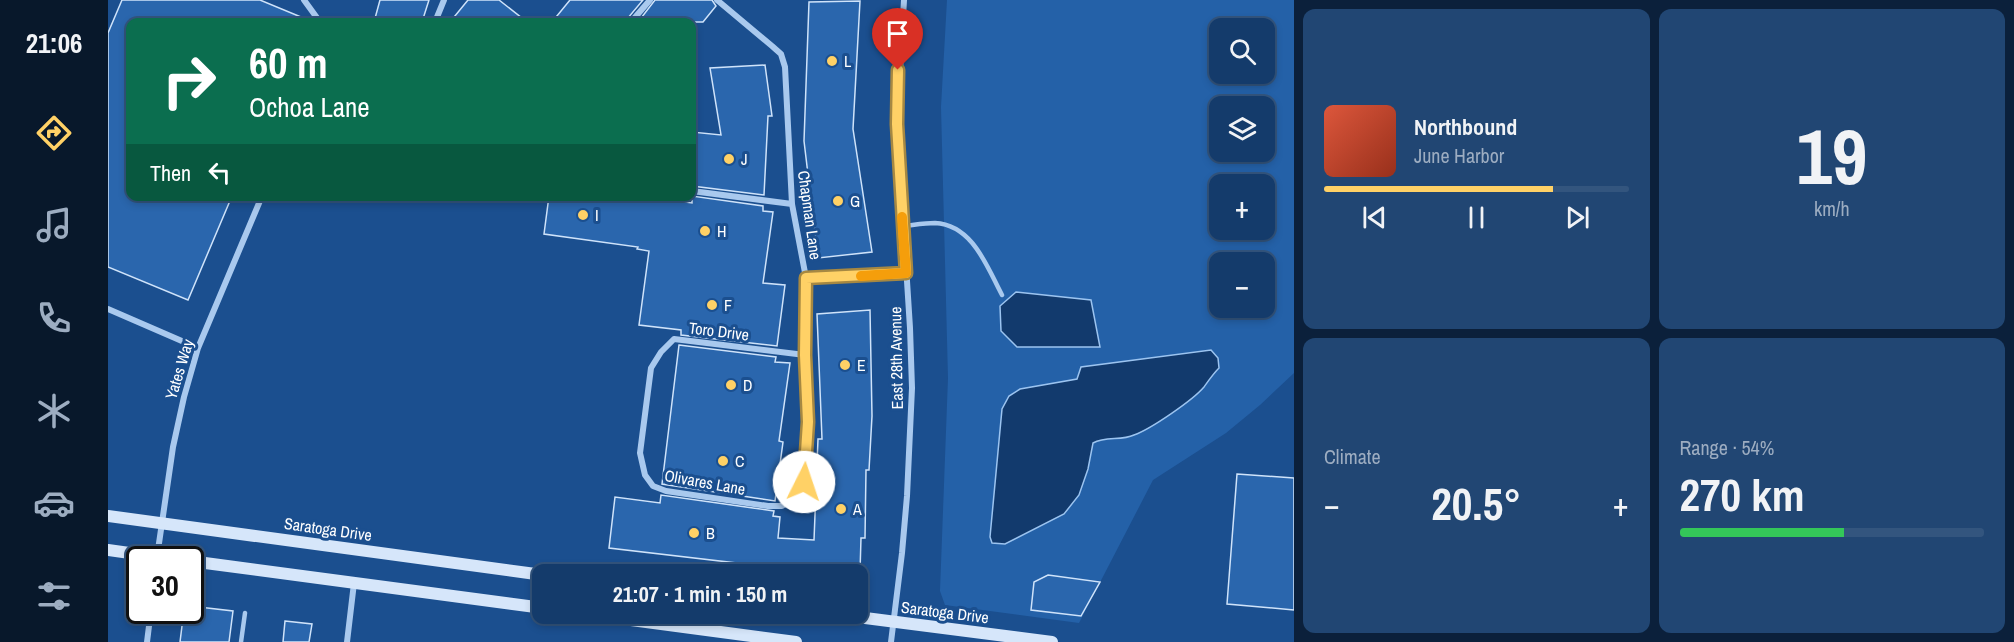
<!DOCTYPE html>
<meta charset="utf-8">
<style>
:root{--surface:#143b6b;--page:#214673;--text:#f1f3f6;--muted:#9dadc1;--line:#33557e;--accent:#ffd166}
body{margin:0;font-family:"Archivo Narrow",sans-serif;background:var(--page);color:var(--text);height:100vh;display:flex;flex-direction:column;font-size:22px;white-space:nowrap}
*{box-sizing:border-box;margin:0}
p{font-size:20px;color:var(--muted)}
.icon{flex:none;width:33px;height:33px;fill:none;stroke:currentColor;stroke-width:2;stroke-linecap:round;stroke-linejoin:round}
.map{position:relative;flex:1;overflow:hidden}
.side{display:flex;flex-direction:column;gap:9px;padding:9px;background:#0b203b;width:720px}
.side>*{flex:none}
.hud{position:absolute;left:18px;top:18px;width:570px;height:183px;border-radius:12px;box-shadow:0 3px 9px #0003,0 0 0 2px var(--line);background:#0b6e4f;color:#fff;overflow:hidden}
.fabs{position:absolute;left:1101px;top:18px;display:grid;gap:12px}
.fabs a{display:grid;place-items:center;width:66px;height:66px;border-radius:12px;background:var(--surface);box-shadow:0 3px 9px #0003,0 0 0 2px var(--line);font-size:30px}
.speed{position:absolute;left:18px;top:546px;display:flex;gap:12px;font-size:30px;font-weight:700;text-align:center}
.speed>*{display:grid;place-content:center;width:78px;height:78px;border-radius:50%;background:var(--surface);box-shadow:0 3px 9px #0003,0 0 0 2px var(--line);line-height:1}
.speed .limit{border:3px solid #111;border-radius:9px;background:#fff;color:#111}
.pin{position:absolute;display:grid;place-items:center;width:51px;height:51px;color:#fff;margin:-62px -26px;border-radius:50% 50% 50% 0;rotate:-45deg;box-shadow:0 0 6px #0007}
.pin .icon{rotate:45deg}
.me{position:absolute;width:66px;margin:-33px;rotate:4deg;stroke-linejoin:round;filter:drop-shadow(0 0 4px #0008)}
.turn{display:flex;align-items:center;gap:21px;height:126px;padding:0 24px;font-size:27px}
.turn .icon{width:78px;height:78px;stroke-width:2.5}
.turn b{display:block;font-size:42px;line-height:51px}
.then{display:flex;align-items:center;height:57px;padding:0 24px;background:#0003;gap:12px;font-size:22px}
.big{font-size:45px;font-weight:700;line-height:1.1}
.side .card{flex:1;display:flex;flex-direction:column;justify-content:center;gap:9px;min-width:0;padding:0 21px;border-radius:12px;background:var(--page)}
.side .dial{align-items:center;gap:0}
.dial b{font-size:78px;line-height:1}
.song{display:flex;align-items:center;gap:18px}
.cover{width:72px;height:72px;border-radius:9px;background:linear-gradient(135deg,hsl(10 70% 55%),hsl(10 70% 35%))}
.played{height:6px;border-radius:3px;background:linear-gradient(90deg,var(--accent) 75%,var(--line) 75%)}
.keys{display:flex;justify-content:space-around;direction:ltr}
.heat{display:flex;justify-content:space-between;align-items:center;font-size:33px;direction:ltr}
.charge{height:9px;border-radius:4px;background:linear-gradient(90deg,#34c759 54%,var(--line) 0)}
.side .tiles{flex:1;display:grid;gap:9px;grid-template-columns:repeat(2,1fr)}
.trip{position:absolute;left:424px;top:564px;width:336px;height:60px;border-radius:12px;background:var(--surface);box-shadow:0 3px 9px #0003,0 0 0 2px var(--line);font-weight:700;line-height:60px;text-align:center}
main{display:flex;flex:1;min-height:0}
.menu{display:flex;flex-direction:column;width:108px;justify-content:space-around;align-items:center;background:#08182b;color:var(--muted)}
.menu .icon{width:42px;height:42px}
.menu .selected{color:var(--accent)}
.menu b{font-size:27px;color:var(--text)}
.map>svg:first-child{display:block}
</style>
<main>
<nav class="menu">
<b>21:06</b>
<svg class="icon selected" aria-label="directions" viewBox="0 0 24 24"><path d="M12 3l9 9-9 9-9-9zM9 14v-3h6M13 9l2 2-2 2"/></svg>
<svg class="icon" aria-label="music" viewBox="0 0 24 24"><path d="M9 18V5l10-2v13"/><circle cx="6" cy="18" r="3"/><circle cx="16" cy="16" r="3"/></svg>
<svg class="icon" aria-label="phone" viewBox="0 0 24 24"><path d="M5 4h4l2 5-3 2q2 4 5 5l2-3 5 2v4C11 20 4 13 5 4z"/></svg>
<svg class="icon" aria-label="climate" viewBox="0 0 24 24"><path d="M12 3v18M4 7l16 10M4 17L20 7"/></svg>
<svg class="icon" aria-label="car" viewBox="0 0 24 24"><path d="M5 17H2v-5l4-1 3-4h7l3 4 3 1v5h-3M9 17h6M6 11h13"/><circle cx="7" cy="17" r="2"/><circle cx="17" cy="17" r="2"/></svg>
<svg class="icon" aria-label="filters" viewBox="0 0 24 24"><path d="M4 7h16M4 17h16"/><circle cx="9" cy="7" r="2"/><circle cx="15" cy="17" r="2"/></svg>
</nav>
<div class="map">
<svg width="1186" height="642" viewBox="0 0 1186 642">
<rect width="100%" height="100%" fill="#1b4f8f"/>
<path fill="#2461a8" fill-rule="evenodd" d="M839 0H1186V373L1152 405 1118 433 1045 480 971 623 837 605 832 591 840 378 833 107ZM1112 28H1156V74H1112ZM1112 106H1156V152H1112ZM1112 184H1156V230H1112ZM1112 262H1156V308H1112Z"/>
<path fill="#123a6d" stroke="#9cc4f0" stroke-width="1.5" d="M908 292 983 300 992 347H909L893 331 892 306Z
M1103 350 1110 358 1111 368C1105 374 1101 380 1096 387 1085 400 1043 429 1026 435 1013 441 998 436 985 443L980 469 971 495 956 514 897 544 884 543 882 537 894 409 901 396 912 389 969 379 973 367Z"/>
<path fill="#2a66ad" stroke="#cfe3fa" stroke-width="1.5" d="M14 0H152L205 22H22V196H124L80 300 0 267V33Z
M272 0H321L314 22H266Z
M360 0H391L419 22H342Z
M462 0H535L519 19 518 22H444Z
M547 0H604L608 6 595 22H530Z
M752 1 745 129 764 252 710 258 696 141 701 2Z
M657 65 664 116H660L656 195 584 186V132L613 135 602 68Z
M441 196H531L584 203V196L655 206V211L665 212 655 283 677 285 669 346 573 335V330L531 325 541 251 529 249 530 247 436 234Z
M762 310 764 416 761 470H758L757 538H753L752 572 710 571V574L663 572 637 567V564L501 548 507 497 552 503 553 495 666 511 665 516 672 517 670 538 706 540 710 439H714L709 314Z
M571 345 668 357 667 362 682 363 671 441 675 442 667 501 554 484Z
M1129 474 1186 478V610L1119 604Z
M940 575 992 582 973 616 923 610 926 582Z
M82 606 125 611 121 642H72L76 610H82Z
M177 621 204 624 201 642H175Z"/>
<g fill="none" stroke-linecap="round" stroke-linejoin="round">
<path stroke="#a9c9ee" stroke-width="4.5" d="M795 226C805 225 817 223 827 223 865 225 879 267 894 295
M133 642 137 613"/>
<path stroke="#a9c9ee" stroke-width="6" d="M196 0 212 22
M609 0 664 46 673 54 677 67 684 204 698 278 697 355 700 422 696 482 687 498 674 506H660L558 491 545 486 537 475 532 453 543 368 553 352 566 339 697 355
M327 22 336 0
M523 22 542 0
M584 191 684 204
M698 278 798 273
M0 309 90 348
M49 557 65 447 76 397 90 348 154 196
M39 642 43 610
M239 642 246 583
M783 642 794 553 799 496 804 388 802 328 789 124 796 0"/>
<path stroke="#d6e6fa" stroke-width="12" d="M0 516 435 575
M0 550 71 560
M82 561 435 608
M478 614 688 642
M726 614 944 642"/>
</g>
<g fill="none" stroke-linecap="round" stroke-linejoin="round">
<g stroke="#a68842" stroke-width="15">
<path id="route" d="M696 482 700 422 697 355 698 278 798 273 789 124 790 70"/>
</g>
<use href="#route" stroke="#ffd166" stroke-width="10"/>
<path stroke="#f59e0b" stroke-width="10" d="M753 276 798 273 794 217"/>
</g>
<g fill="#ffd166" stroke="#1b4f8f" stroke-width="2">
<circle cx="724" cy="61" r="6"/>
<circle cx="621" cy="159" r="6"/>
<circle cx="730" cy="201" r="6"/>
<circle cx="475" cy="215" r="6"/>
<circle cx="597" cy="231" r="6"/>
<circle cx="604" cy="305" r="6"/>
<circle cx="737" cy="365" r="6"/>
<circle cx="623" cy="385" r="6"/>
<circle cx="615" cy="461" r="6"/>
<circle cx="733" cy="509" r="6"/>
<circle cx="586" cy="533" r="6"/>
</g>
<g text-anchor="middle" dominant-baseline="central" stroke-width="6" stroke-linejoin="round" paint-order="stroke">
<g font-size="16" fill="#fff" stroke="#1b4f8f" text-anchor="start">
<text x="736" y="61">L</text>
<text x="633" y="159">J</text>
<text x="742" y="201">G</text>
<text x="487" y="215">I</text>
<text x="609" y="231">H</text>
<text x="616" y="305">F</text>
<text x="749" y="365">E</text>
<text x="635" y="385">D</text>
<text x="627" y="461">C</text>
<text x="745" y="509">A</text>
<text x="598" y="533">B</text>
</g>
<g font-size="16" fill="#fff" stroke="#1b4f8f">
<text transform="translate(702 215) rotate(82)">Chapman Lane</text>
<text transform="translate(611 331) rotate(7)">Toro Drive</text>
<text transform="translate(788 358) rotate(-91)">East 28th Avenue</text>
<text transform="translate(71 369) rotate(-73)">Yates Way</text>
<text transform="translate(597 482) rotate(10)">Olivares Lane</text>
<text transform="translate(220 529) rotate(8)">Saratoga Drive</text>
<text transform="translate(837 612) rotate(7)">Saratoga Drive</text>
</g>
</g>
</svg>
<div class="fabs">
<a><svg class="icon" aria-label="search" viewBox="0 0 24 24"><circle cx="10" cy="10" r="6"/><path d="M15 15l6 6"/></svg></a>
<a><svg class="icon" aria-label="layers" viewBox="0 0 24 24"><path d="M12 4l9 5-9 5-9-5zM3 14l9 5 9-5"/></svg></a>
<a>+</a>
<a>−</a>
</div>
<div class="speed"><div class="limit">30</div></div>
<div class="pin" style="left:790px;top:70px;background:#d93025"><svg class="icon" aria-label="arrive" viewBox="0 0 24 24"><path d="M6 21V4h12l-3 4 3 4H6"/></svg></div>
<svg class="me" style="left:696px;top:482px" viewBox="-20 -20 40 40"><circle r="19" fill="#fff"/><path d="M0-13L10 11 0 6-10 11z" fill="#ffd166"/></svg>
<div class="trip">21:07 · 1 min · 150 m</div>
<div class="hud">
<div class="turn"><svg class="icon" aria-label="right" viewBox="0 0 24 24"><path d="M7 20v-9h11M14 6l5 5-5 5"/></svg><div><b>60 m</b>Ochoa Lane</div></div>
<div class="then">Then<svg class="icon" aria-label="left" viewBox="0 0 24 24"><path d="M17 20v-9H6M10 6l-5 5 5 5"/></svg></div>
</div>
</div>
<section class="side">
<div class="tiles">
<div class="card">
<div class="song"><i class="cover"></i><div><b>Northbound</b><p>June Harbor</p></div></div>
<div class="played"></div>
<div class="keys"><svg class="icon" aria-label="previous" viewBox="0 0 24 24"><path d="M18 5L8 12l10 7zM5 5v14"/></svg><svg class="icon" aria-label="pause" viewBox="0 0 24 24"><path d="M8 5v14M16 5v14"/></svg><svg class="icon" aria-label="next" viewBox="0 0 24 24"><path d="M6 5l10 7-10 7zM19 5v14"/></svg></div>
</div>
<div class="card dial"><b>19</b><p>km/h</p></div>
<div class="card"><p>Climate</p>
<div class="heat"><a>−</a><b class="big">20.5°</b><a>+</a></div>
</div>
<div class="card"><p>Range · 54%</p><b class="big">270 km</b><div class="charge"></div></div>
</div>
</section>
</main>
